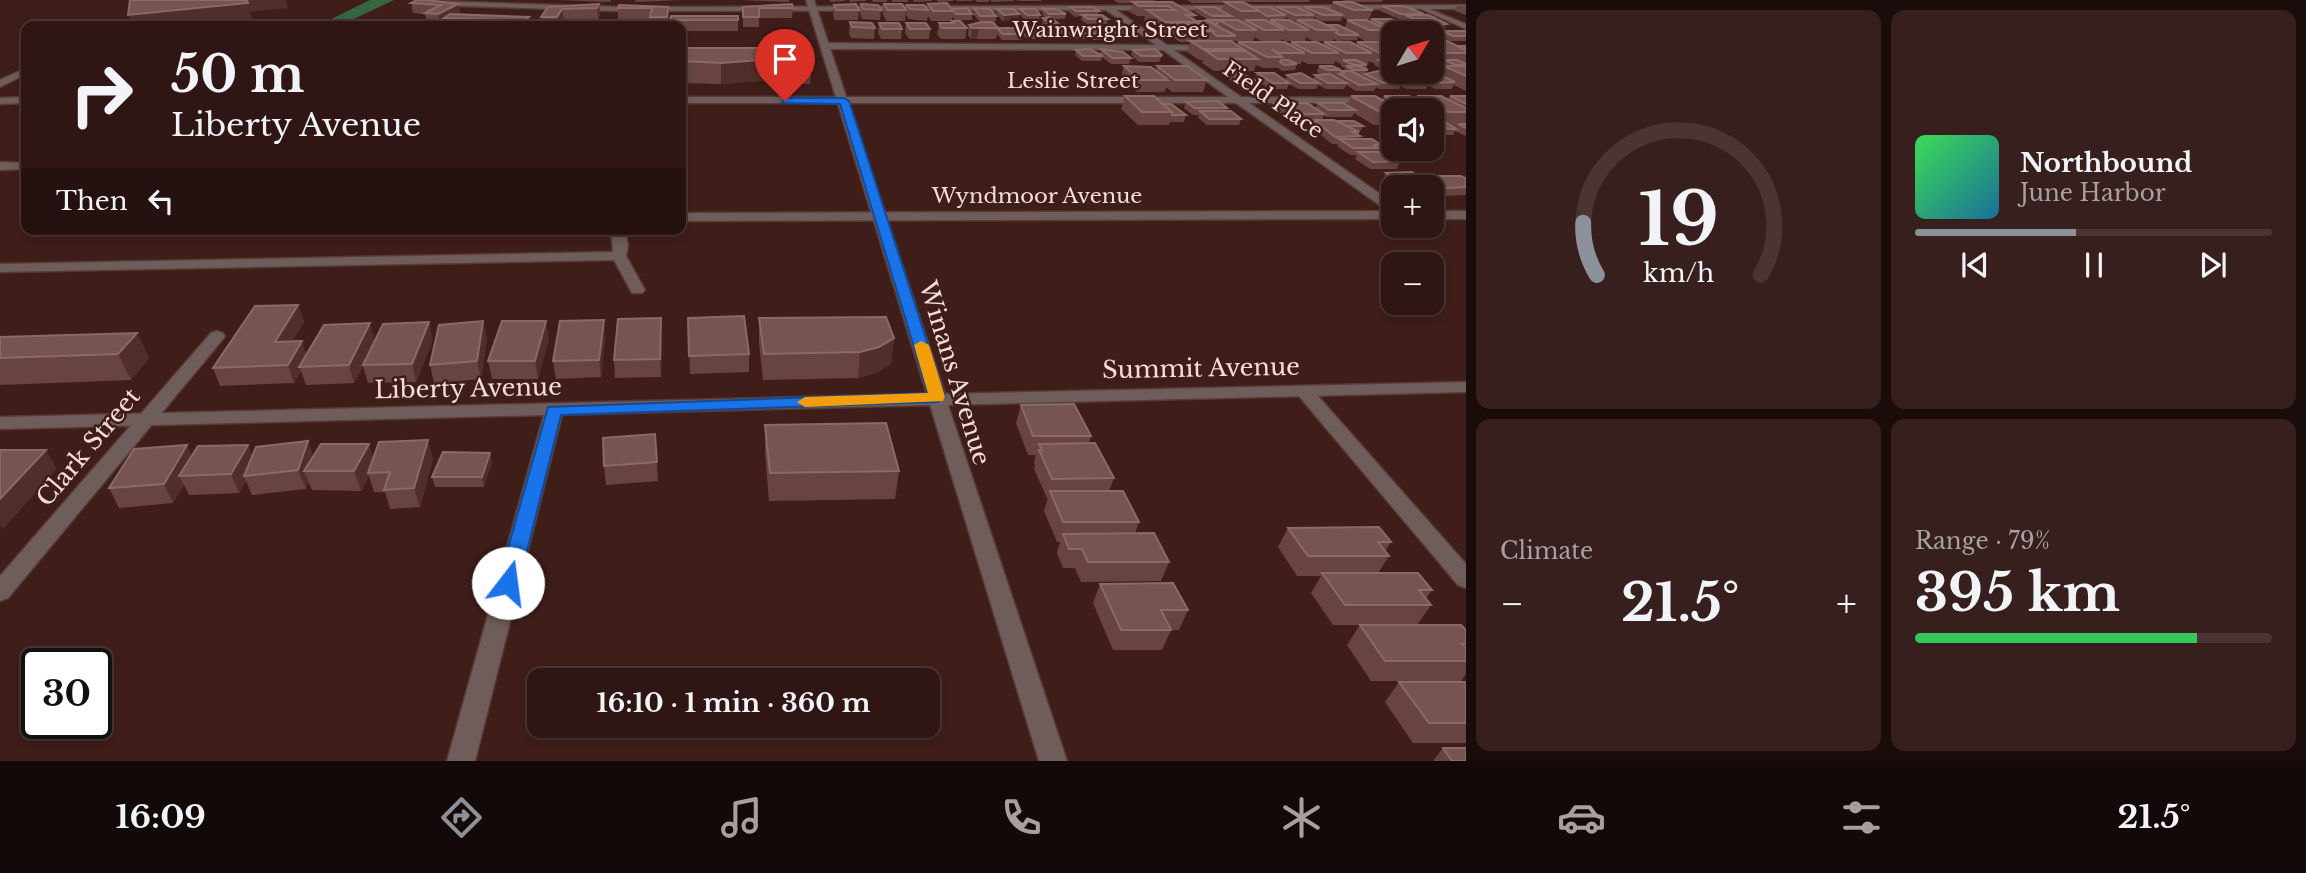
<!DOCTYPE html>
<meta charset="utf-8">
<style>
:root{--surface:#2f1614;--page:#371f1d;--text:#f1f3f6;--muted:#a79fa0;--line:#4a3534;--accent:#8c9099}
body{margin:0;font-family:"Libre Baskerville",serif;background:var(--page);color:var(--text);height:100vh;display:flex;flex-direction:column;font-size:26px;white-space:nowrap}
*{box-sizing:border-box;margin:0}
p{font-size:23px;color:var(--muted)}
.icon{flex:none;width:38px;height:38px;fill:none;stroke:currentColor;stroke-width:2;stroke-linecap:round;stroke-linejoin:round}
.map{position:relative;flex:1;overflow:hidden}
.drawer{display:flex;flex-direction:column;gap:10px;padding:10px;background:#1a0c0b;width:840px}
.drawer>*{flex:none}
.banner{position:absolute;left:21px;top:21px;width:665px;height:214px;border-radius:14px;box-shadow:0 4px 10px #0003,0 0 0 2px var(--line);background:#2f1614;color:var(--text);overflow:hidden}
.needle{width:46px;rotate:52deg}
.controls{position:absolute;left:1381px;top:21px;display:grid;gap:14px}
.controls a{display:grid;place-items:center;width:63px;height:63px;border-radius:14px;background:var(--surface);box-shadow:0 4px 10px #0003,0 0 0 2px var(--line);font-size:35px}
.speed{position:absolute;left:21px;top:648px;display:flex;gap:14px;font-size:35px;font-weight:700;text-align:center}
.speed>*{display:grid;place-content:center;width:91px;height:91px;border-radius:50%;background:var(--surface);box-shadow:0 4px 10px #0003,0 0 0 2px var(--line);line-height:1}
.speed .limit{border:4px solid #111;border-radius:10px;background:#fff;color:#111}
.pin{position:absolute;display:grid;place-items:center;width:60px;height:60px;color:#fff;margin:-72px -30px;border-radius:50% 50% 50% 0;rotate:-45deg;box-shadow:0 0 7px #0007}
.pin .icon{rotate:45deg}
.me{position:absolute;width:77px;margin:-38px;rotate:15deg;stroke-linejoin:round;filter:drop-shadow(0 0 5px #0008)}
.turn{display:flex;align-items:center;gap:24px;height:147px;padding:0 35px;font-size:32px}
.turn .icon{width:91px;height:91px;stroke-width:2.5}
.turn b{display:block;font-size:49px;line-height:60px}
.then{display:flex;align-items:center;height:66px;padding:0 35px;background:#0003;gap:14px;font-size:26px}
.big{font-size:52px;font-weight:800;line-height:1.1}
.drawer .widget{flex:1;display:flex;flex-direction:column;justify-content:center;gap:10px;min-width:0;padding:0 24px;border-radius:14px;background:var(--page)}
.drawer .dial{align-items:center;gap:0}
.dial svg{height:182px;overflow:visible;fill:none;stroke:var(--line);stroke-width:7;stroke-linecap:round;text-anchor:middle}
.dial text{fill:var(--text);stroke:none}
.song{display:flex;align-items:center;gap:21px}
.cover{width:84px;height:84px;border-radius:10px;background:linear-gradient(135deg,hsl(130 70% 55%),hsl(200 70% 35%))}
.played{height:7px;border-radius:4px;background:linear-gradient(90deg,var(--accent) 45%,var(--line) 45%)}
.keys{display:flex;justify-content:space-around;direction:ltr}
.heat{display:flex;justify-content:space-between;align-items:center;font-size:38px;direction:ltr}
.charge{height:10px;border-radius:5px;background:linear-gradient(90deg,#34c759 79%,var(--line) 0)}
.drawer .tiles{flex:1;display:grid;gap:10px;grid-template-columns:repeat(2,1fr)}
.trip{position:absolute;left:527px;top:668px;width:413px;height:70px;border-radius:14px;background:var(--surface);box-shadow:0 4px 10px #0003,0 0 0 2px var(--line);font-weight:800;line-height:70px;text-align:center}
.tab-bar{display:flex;height:112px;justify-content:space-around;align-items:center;background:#130908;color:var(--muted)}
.tab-bar .icon{width:49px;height:49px}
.tab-bar .current{color:var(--accent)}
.tab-bar b{font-size:32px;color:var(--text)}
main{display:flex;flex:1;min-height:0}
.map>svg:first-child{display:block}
</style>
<main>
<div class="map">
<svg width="1466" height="761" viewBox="0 0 1466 761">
<rect width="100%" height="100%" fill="#3f1e1a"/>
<path fill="#35673f" d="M370 0H394L339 26H317Z"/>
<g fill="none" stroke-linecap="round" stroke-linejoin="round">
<g stroke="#583935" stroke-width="3">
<path id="minor" d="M434 1 620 7 1466 5V9H1429L1466 24V29L1421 9 1116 10 1167 45 1214 46 1211 51 1174 50 1241 97 1378 98 1379 100 1374 103H1249L1393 203V219L681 221V213L1388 211 1236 103H681V97H1228L1163 50 827 49 823 46 827 43 1156 45 1106 10 620 11 431 5Z
M26 68V74L0 87V80Z
M26 97V103L0 104V98Z
M0 162 26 163V169L0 170Z
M1432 211H1466V219H1432Z
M611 229H625L628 245 626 256 645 290 642 293H632L614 260 0 272V264L613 252Z
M217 331 223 333 225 336 223 339 8 598 0 601V576L211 333Z
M1304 386 1310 387 1466 564V588L1458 585 1298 395 1295 391 1298 387Z
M554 405 563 411 475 761H447L545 411Z"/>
</g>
<g stroke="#583935" stroke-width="3">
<path id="tertiary" d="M806 0H814L945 394 1466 382V392L948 405 1067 761H1039L930 405 0 429V417L927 394Z"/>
</g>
<use href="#minor" fill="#6e5d5a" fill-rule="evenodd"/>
<use href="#tertiary" fill="#6e5d5a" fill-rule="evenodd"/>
</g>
<path fill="#674440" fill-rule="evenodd" d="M559 0H611L610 2Z
M635 0H683L636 2Z
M737 0H789V2Z
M830 0H845V1L830 2Z
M849 0H866V1L850 2Z
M872 0H887V2H873Z
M892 0H908V2H892Z
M913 0H932V1L914 2Z
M937 0H953V1L938 2Z
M956 0H973L972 1H957Z
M975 0H989V2H977Z
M990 0H1014L1013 1 992 2Z
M1016 0H1041V1H1018Z
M1114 0H1155V2L1195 15 1194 20 1197 21H1208L1209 20 1195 12 1197 7 1222 11 1224 3H1192L1187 0H1310L1309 2H1244L1253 7 1276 10 1277 7 1303 10 1304 7 1330 10 1333 2H1346L1342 0H1383L1382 2H1353L1373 10 1368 21H1370L1371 19 1417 30 1416 33H1393V41L1385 38 1384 41H1365L1358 37 1357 40 1337 41 1334 39 1333 41H1313L1306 37 1305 41H1285L1281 39V41H1261L1255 37 1253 41H1234L1232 42 1237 45 1238 42 1290 45 1291 42 1323 45 1324 42 1356 45 1357 42 1388 45 1390 42H1393V72H1413L1412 75 1416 77 1418 73 1440 75 1444 67 1441 65 1442 64 1435 61 1434 64 1435 65 1432 71V42L1466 46V91L1454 85 1452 89H1435L1428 85 1426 89H1407L1400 86 1399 89H1380L1376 87 1374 91H1356L1346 85 1344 89H1326L1318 85 1316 89H1298L1289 84 1287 89H1270L1262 84 1260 89H1243L1228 79 1230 73 1255 79 1257 73 1285 81 1287 75 1313 80 1315 75H1322L1317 72 1319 66 1341 70 1339 73 1341 71H1344L1345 68 1341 66V64L1335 61 1334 64H1308L1302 61 1301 64H1297L1295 70 1282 71 1278 68H1263L1256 65 1254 71H1214L1202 63 1203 60H1199L1187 52 1190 42H1180L1169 35 1170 33H1163L1144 20 1145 16H1137L1130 12 1133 3H1118ZM1286 17 1293 21H1296L1295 23 1285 20ZM1314 17 1321 21H1341L1342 17 1348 20 1344 28 1326 25 1313 20ZM1369 61 1375 64 1374 65 1387 71 1386 75 1366 73 1368 70 1366 69 1367 65 1365 64H1368Z
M411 3 458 4 460 14 529 17 530 26H446L445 22 440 24 427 23 425 14 413 13Z
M599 4 600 15 598 19H564L559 26H543L541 17 548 7Z
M861 4 881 10 880 20 862 19 860 14Z
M884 4 906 10 905 21H886L883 14Z
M928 4 972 14V20H955L952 17V21H931L928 16 927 21 909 19 906 15 907 5 927 9Z
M834 5 859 10 858 20H835L833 15Z
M1382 6 1424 14 1423 15 1437 19 1436 20 1445 29 1429 31 1415 26V24H1412L1402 21 1403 19H1399L1380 11Z
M1457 6H1466V15L1455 11Z
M668 7 669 17 667 26H650V19H618V8Z
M743 7 793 8 792 18H759V27H743Z
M1070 7 1099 11 1098 15 1108 19 1107 24H1087L1081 20 1082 16 1075 17 1069 12Z
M974 8 996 16V21H979L973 14Z
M997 9 1019 14 1018 19 1003 21 996 14Z
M1020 9 1040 15 1039 21H1026L1019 14Z
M1043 9 1066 14 1065 19H1053L1059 24 1058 27 1085 33 1086 28 1108 33 1109 27 1135 34 1133 39H1116L1109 34 1108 40H1093L1086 34 1085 39H1061L1054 33 1055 30H1051L1042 23 1043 18H1046L1042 14Z
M738 16V31H681V26H671L670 20Z
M952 21 967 28 965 39H941L937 34 939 23H951Z
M850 22 875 28 874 39 851 38 849 33Z
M879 23 902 29 901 39H881L878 33Z
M906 23 930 29 929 39H909L905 33Z
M969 25 1020 31 1021 27 1047 33 1046 39H1027L1023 35 1022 40H1002L997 34 996 39H971L968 35Z
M1442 31H1466V41H1451L1440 37Z
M766 39 788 42 812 63 810 84H775L773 80 721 84 681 83V48H766Z
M1101 49 1131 58 1129 64H1111L1102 57 1101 61H1082L1075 55 1076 50 1100 54Z
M1133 50 1162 55 1160 60 1159 62H1139L1131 55Z
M1124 66 1156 70 1157 66 1207 80 1203 92H1172L1166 87 1165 92H1137L1121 78Z
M1125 96 1162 104 1186 115 1184 122H1170L1169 125H1138L1121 109Z
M1351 96 1382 100 1384 96 1415 100 1417 96 1448 99 1450 96H1466V136L1455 131 1453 135H1432V110H1393V135L1384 130 1386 125H1374L1354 113 1352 117H1326L1324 115 1322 120 1338 122V121L1363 126 1358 135 1360 136 1359 139 1381 145 1378 152 1402 157 1397 169H1370L1355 159 1357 155H1350L1337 146 1338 144H1332L1311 127 1313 121H1303L1271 110 1273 103 1315 109 1318 103 1347 106Z
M1186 102 1227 108 1226 111 1241 119 1239 125H1207L1198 118 1199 115H1193L1184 108Z
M1386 173 1425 180 1426 176 1464 178 1466 174V195L1443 196 1437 192 1435 196H1432V187H1393V188L1382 181Z
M298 305 304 322 292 342 306 355 375 341 433 340 416 382 368 383 363 366 354 383 306 385 301 371 294 383 220 386 213 368Z
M688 318 749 354V372L690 374Z
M759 318 894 338 891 364 876 373 858 378 763 380 759 343Z
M483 321 487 339 481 379 434 383 430 365Z
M137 333 149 358 131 380 0 385V337Z
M662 335 661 377 615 378 614 360Z
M605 337 601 377 556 379 553 361Z
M549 338 538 379H492L488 361Z
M1021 405 1091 436 1089 443 1114 478 1109 491 1139 522 1135 533 1169 562 1161 581 1081 582 1075 568H1063L1057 553 1060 542H1057L1044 511 1048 498H1047L1034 469 1035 465 1034 462 1036 455H1028L1016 423Z
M765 425 899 471 895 499 769 501 765 452Z
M655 434 658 481 606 485 604 466Z
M253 455 373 458 433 459 420 507 390 509 385 492H374L369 476 361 491 312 490 308 481 306 489 252 495 246 481 239 493 189 495 184 485 173 503 119 508 109 488 192 456Z
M492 462 484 487H435L432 477Z
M1288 528 1391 542 1385 552 1389 556 1378 573 1432 590 1426 599 1431 605 1417 625H1333L1311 593 1321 576H1297L1278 547Z
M1100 584 1188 610 1179 630H1171L1162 650H1113L1093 603Z
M1360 625 1466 630V674L1461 681H1371L1347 645Z
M1399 682H1466V743H1413L1385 702Z
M1443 748 1466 761H1433Z"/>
<path fill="#502e2a" d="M246 0H286L288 8 250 12 253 21 209 26H132L128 15Z
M458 4 460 14 444 18 445 22 440 24 438 14Z
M599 4 600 15 598 19 597 8Z
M668 7 669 17 667 26V17Z
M562 9 564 19 558 26 557 17Z
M1019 14 1018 19 1003 21 1004 15Z
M529 17 530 26H525L524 21Z
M1447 24 1445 29 1429 31 1431 26Z
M972 28H979L977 39H971Z
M774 59 773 80 721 84V63Z
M298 305 304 322 281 360 275 342Z
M661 318 662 335 661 377 660 359Z
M604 320 605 337 601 377 599 360Z
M483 321 487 339 481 379 477 361Z
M546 321 549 338 538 379 535 361Z
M429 322 433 340 416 382 412 364Z
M370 323 375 341 354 383 349 365Z
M137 333 149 358 131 380 118 354Z
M894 338 891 364 876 373 858 378 860 352Z
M302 341 308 359 299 367 301 371 294 383 288 365Z
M428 440 433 459 420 507 414 488Z
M308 441 315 460 304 471 308 481 306 489 298 470Z
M369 444 375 463 368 473 369 476 361 491 354 471Z
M187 445 196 464 179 476 184 485 173 503 164 484Z
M248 445 256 463 244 476 246 481 239 493 231 474Z
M46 450 57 469 3 529 0 525V499Z
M490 453 492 462 484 487 482 477Z"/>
<path fill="#765550" stroke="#8a6a66" stroke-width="2" d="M130 0H247L248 3 128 15Z
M417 0H427L458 4 438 14 425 13 441 5 411 3Z
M1133 2H1172L1195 15H1186L1198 22H1165L1147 10H1175L1168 6H1139Z
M1225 2H1243L1260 11H1241Z
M1333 2H1352L1373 10H1354Z
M947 3 953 11H933L928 4Z
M599 4 597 8 562 9 557 17H541L548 7Z
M792 4 793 8H759V17H743V7Z
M856 4 859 10H836L834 5Z
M861 4 878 5 881 10 863 9Z
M884 4H902L906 10H887Z
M619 5 668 7 667 17H650L652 8H618Z
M907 5H924L928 10 910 9Z
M1382 6H1404L1424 14H1401Z
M1070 7H1093L1099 11H1076Z
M1197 7H1215L1231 16H1212Z
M1253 7H1269L1286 15 1267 16Z
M1277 7H1296L1314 15H1295Z
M1304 7H1323L1343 15H1323Z
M967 8 972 14H956L952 9Z
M974 8 990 9 996 16H980Z
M997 9H1014L1019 14 1004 15Z
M1020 9H1036L1040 15H1027Z
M1043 9H1056L1066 14H1049Z
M450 14 529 17 524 21 444 18Z
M1082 15H1102L1108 19H1088Z
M1405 15H1428L1437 19H1414Z
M671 16H738V20H670Z
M1050 17 1059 24H1052L1043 18Z
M1371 19H1392L1417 30H1395Z
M1208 20H1219L1217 24H1215Z
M1219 20H1238L1257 30H1237Z
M1245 20H1265L1284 30H1264Z
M1270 20H1289L1309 30H1289Z
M1297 20H1316L1337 30H1317Z
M1347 20H1366L1389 30H1369Z
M1417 20H1439L1447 24 1431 26Z
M952 21H960L967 28H942L939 23H954Z
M1197 21H1208L1236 36H1217L1213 33V31Z
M850 22 872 23 875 28 852 27Z
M982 22H993L998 28H972L969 25Z
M879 23H899L902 29H882Z
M906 23H926L930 29H910Z
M1172 24H1202L1213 31H1183Z
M1326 25H1338L1359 35H1340L1336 33 1337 30Z
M1021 27 1042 28 1047 33H1028Z
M1055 27H1078L1086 34 1063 33Z
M1100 27 1109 34H1094L1086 28Z
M1109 27H1126L1135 34H1117Z
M997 28H1017L1023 34H1003Z
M1442 31H1466V36H1453Z
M766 39H788V42H807L812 63 775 62 774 59 721 63 681 61V48H767L770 46H766Z
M1190 41H1231L1243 49H1203Z
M1447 41 1466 50V53H1447L1432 46V42Z
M1238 42H1285L1305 53H1279L1272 49 1282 57H1267Z
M1291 42H1317L1339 53H1312Z
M1324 42H1350L1372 53H1346Z
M1357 42H1382L1393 47V53H1380Z
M1457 46H1465L1466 50Z
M1089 49 1103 56H1083L1076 50Z
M1101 49 1123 52 1131 58H1112Z
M1155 49 1162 55 1161 56H1141L1133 50Z
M1206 51H1246L1258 59H1218Z
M1393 59V66L1388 65 1377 60Z
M1281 60H1288L1297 64 1284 65 1280 62Z
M1343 60H1356L1367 65H1354Z
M1444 60H1457L1466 64V65H1456Z
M1124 66 1151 67 1168 80H1140Z
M1157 66H1187L1207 80H1175Z
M1319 66H1332L1341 70H1328Z
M1346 66H1359L1368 70H1354Z
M1444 66H1466V76Z
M1341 71H1351L1377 84 1359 85 1339 74 1344 73Z
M1378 71 1401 83H1383L1365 74Z
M1387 71 1405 72 1429 83H1410Z
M1432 71 1455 82 1437 83 1418 73Z
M1230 73H1240L1262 83H1245Z
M1257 73H1274L1289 83H1273Z
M1301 73 1319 83H1300L1287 75Z
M1330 74 1346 83H1328L1315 75Z
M1125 96H1154L1172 112H1142Z
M1351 96H1375L1401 110H1393V112H1380Z
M1384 96H1409L1438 112H1432V110H1410Z
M1417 96H1441L1466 108V112H1448Z
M1450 96H1466V104Z
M1218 101 1227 108H1195L1186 102Z
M1273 103H1307L1324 114H1305Z
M1318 103H1343L1355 110H1329Z
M1162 104H1171L1186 115H1172V112Z
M1200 111H1231L1241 119H1209Z
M1314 120H1334L1359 132H1353L1360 136 1335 137Z
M1338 121H1354L1363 126H1347Z
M1432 123H1447L1456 129 1432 128Z
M1458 124H1466V128Z
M1339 139H1372L1381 145H1373L1379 148H1353Z
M1358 152H1393L1402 157H1394L1401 161 1373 162Z
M1412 172 1439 189H1432V187H1406L1386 173Z
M1426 176H1461L1466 179V187L1446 188Z
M298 305 275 342 302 341 288 365 213 368 255 306Z
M744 316 749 354 689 356 688 318Z
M886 317 894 338 879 347 860 352 764 354 759 318Z
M661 318 660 359 614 360 618 319Z
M604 320 599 360 553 361 560 321Z
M483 321 477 361 430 365 439 325Z
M502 321H546L535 361H488Z
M429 322 412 364 363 365 383 324Z
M370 323 349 365 299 367 324 325Z
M137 333 118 354 0 358V337Z
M1074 404 1091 436H1033L1021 405Z
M886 423 899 471 770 473 765 425Z
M655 434 657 462 604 466 603 438Z
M428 440 414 488 384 490 390 472 368 473 379 442Z
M308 441 298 470 244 476 256 447Z
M1095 443 1114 478 1052 479 1039 450H1042L1039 444Z
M321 444H369L354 471H304Z
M187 445 164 484 109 488 134 449Z
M248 445 231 474 179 476 198 446Z
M0 450H46L0 499Z
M443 452 490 453 482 477H432Z
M1050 491H1123L1139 522H1063Z
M1379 527 1391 542H1378L1389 556H1308L1288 528Z
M1154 533 1169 562H1088L1082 549H1069L1063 534Z
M1322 573H1418L1432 590H1419L1431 605H1345Z
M1173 583 1188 610H1161L1171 630H1121L1100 584Z
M1360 625H1461L1466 630V644H1462L1466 648V661H1385Z
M1399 682H1466V723H1429Z
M1443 748H1466V761H1452Z"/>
<path fill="#1a73e8" stroke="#114b97" stroke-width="2" d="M785 98H844L849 101 945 397 937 402 561 415 519 583 516 589H501L498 583 548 407 928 393 840 104 782 103Z"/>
<path fill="#f59e0b" d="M921 341 929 345 945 397 943 401 805 407 797 402 805 397 928 393 914 345Z"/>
<g text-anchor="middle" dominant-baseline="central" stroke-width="5" stroke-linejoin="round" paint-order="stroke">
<g font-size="21" fill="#f4ddd9" stroke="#3f1e1a">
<text x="1110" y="30">Wainwright Street</text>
<text x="1073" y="81">Leslie Street</text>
<text transform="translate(1273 100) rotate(35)">Field Place</text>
<text x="1037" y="196">Wyndmoor Avenue</text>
</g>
<g font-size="24" fill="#f4ddd9" stroke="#3f1e1a">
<text transform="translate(1201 368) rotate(-1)">Summit Avenue</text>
<text transform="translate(955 373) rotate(73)">Winans Avenue</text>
<text transform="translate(468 388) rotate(-1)">Liberty Avenue</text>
<text transform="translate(88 447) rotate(-50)">Clark Street</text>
</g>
</g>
</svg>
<div class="controls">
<a><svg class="needle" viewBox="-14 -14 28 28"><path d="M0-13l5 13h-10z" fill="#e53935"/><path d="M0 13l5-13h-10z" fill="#a79fa0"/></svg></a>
<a><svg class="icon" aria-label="sound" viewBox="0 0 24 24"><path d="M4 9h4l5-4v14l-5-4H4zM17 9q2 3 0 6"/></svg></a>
<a>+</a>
<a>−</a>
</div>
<div class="speed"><div class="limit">30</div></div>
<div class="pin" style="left:785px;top:101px;background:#d93025"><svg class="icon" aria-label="arrive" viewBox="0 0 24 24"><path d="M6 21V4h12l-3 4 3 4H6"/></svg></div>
<svg class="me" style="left:508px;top:583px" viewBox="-20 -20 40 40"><circle r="19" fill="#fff"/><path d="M0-13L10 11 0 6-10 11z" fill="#1a73e8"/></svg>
<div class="trip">16:10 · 1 min · 360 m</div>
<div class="banner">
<div class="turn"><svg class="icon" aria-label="right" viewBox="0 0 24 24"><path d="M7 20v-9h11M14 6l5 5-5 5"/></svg><div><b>50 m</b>Liberty Avenue</div></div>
<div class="then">Then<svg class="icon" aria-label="left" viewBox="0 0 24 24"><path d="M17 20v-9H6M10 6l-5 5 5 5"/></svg></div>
</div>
</div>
<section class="drawer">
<div class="tiles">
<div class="widget dial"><svg viewBox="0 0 100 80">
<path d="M14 69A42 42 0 1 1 86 69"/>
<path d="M14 69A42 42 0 0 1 8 46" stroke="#8c9099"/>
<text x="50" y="56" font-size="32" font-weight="700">19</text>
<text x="50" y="72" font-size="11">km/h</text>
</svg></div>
<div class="widget">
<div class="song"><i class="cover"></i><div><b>Northbound</b><p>June Harbor</p></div></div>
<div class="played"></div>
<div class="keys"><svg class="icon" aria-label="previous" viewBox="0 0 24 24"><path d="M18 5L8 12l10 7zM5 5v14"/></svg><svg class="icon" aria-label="pause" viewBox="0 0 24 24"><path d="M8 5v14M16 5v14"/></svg><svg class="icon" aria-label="next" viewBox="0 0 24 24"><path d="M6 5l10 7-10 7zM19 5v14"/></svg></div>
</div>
<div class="widget"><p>Climate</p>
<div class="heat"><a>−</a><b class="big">21.5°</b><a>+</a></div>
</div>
<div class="widget"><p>Range · 79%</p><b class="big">395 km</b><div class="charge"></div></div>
</div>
</section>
</main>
<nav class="tab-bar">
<b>16:09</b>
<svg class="icon current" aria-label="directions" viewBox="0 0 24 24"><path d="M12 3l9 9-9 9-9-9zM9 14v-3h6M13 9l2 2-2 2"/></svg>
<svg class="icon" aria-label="music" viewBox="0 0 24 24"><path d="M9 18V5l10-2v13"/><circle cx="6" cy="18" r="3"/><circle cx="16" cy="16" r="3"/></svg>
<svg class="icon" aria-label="phone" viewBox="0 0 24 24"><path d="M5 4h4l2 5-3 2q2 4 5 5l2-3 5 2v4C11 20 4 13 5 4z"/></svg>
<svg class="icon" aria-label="climate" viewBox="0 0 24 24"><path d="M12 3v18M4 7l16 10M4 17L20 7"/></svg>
<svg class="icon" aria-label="car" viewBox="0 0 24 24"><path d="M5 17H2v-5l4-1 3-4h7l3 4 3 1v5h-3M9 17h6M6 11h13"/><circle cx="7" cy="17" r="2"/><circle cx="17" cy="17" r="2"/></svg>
<svg class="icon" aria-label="filters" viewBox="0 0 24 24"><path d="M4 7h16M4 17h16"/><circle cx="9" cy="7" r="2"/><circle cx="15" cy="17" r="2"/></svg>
<b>21.5°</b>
</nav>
